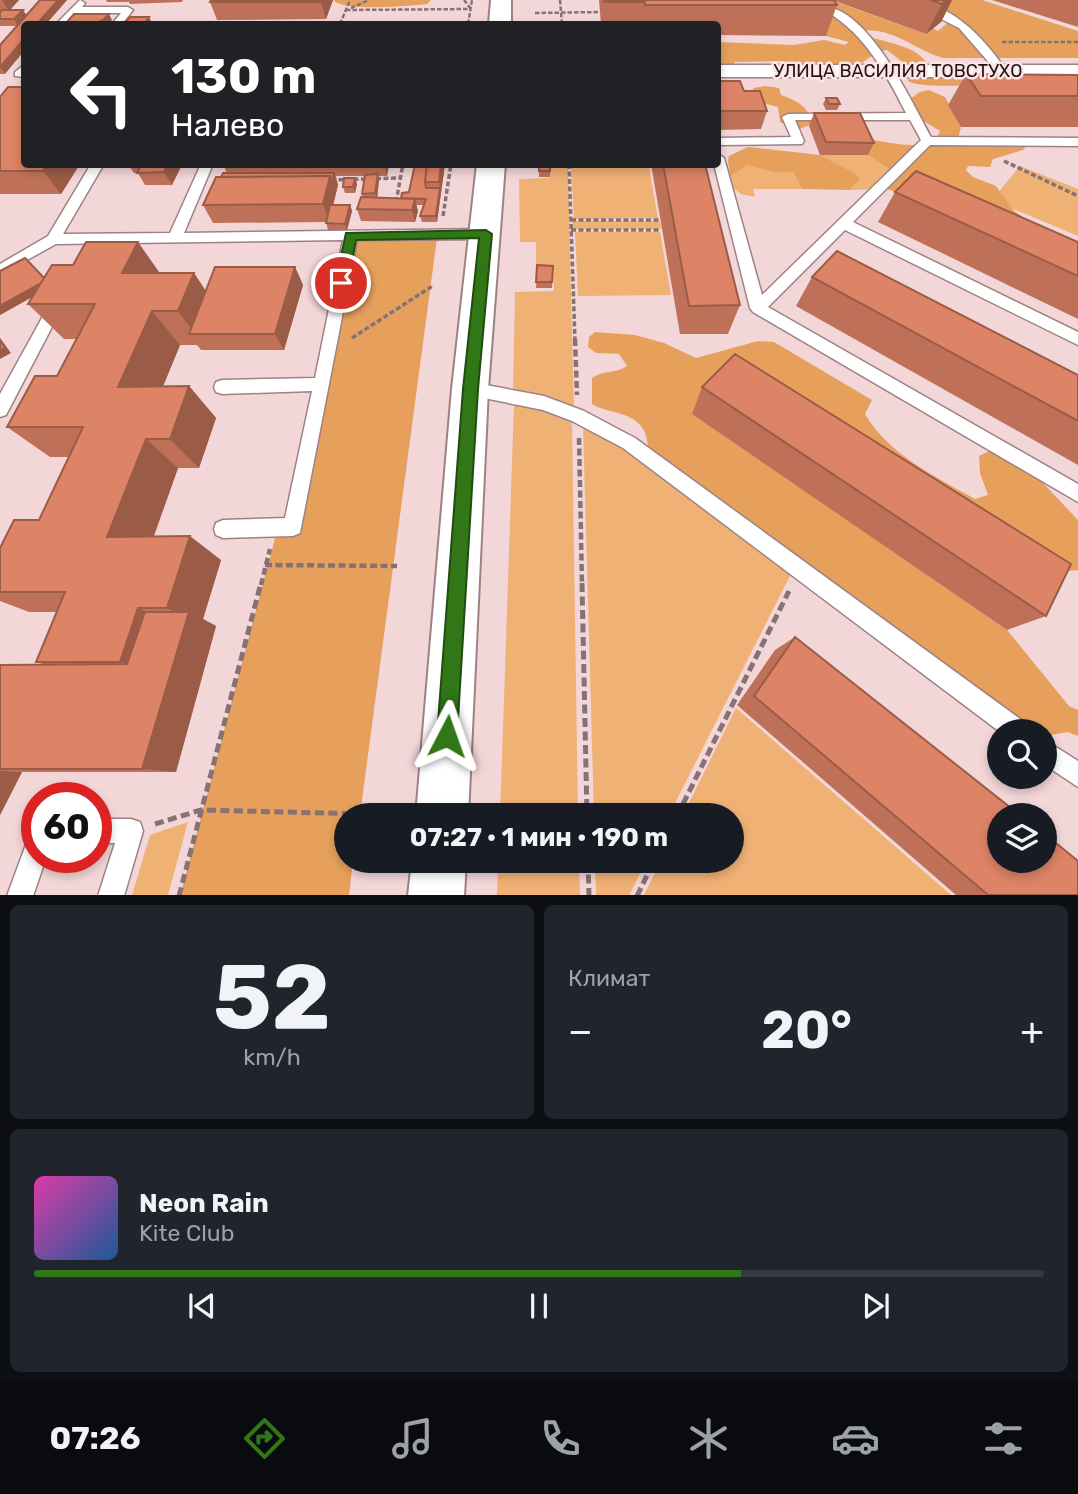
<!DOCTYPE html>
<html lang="ru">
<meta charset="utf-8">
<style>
:root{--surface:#171b24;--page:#20242c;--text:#f1f3f6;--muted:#9ea1a6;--line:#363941;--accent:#327717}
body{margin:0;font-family:Rubik,sans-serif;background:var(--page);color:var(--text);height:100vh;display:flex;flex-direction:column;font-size:26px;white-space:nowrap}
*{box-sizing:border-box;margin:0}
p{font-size:23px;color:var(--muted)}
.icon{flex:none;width:38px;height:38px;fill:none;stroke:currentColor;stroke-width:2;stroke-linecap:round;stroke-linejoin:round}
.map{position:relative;height:895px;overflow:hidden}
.side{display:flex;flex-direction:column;gap:10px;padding:10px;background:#0d0f14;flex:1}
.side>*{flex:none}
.guide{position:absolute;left:21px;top:21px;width:700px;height:147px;border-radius:7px;box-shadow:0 4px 10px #0003;background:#202124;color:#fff;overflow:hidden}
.buttons{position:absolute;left:987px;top:719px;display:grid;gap:14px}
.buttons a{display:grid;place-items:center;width:70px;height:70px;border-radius:50%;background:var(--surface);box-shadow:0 4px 10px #0003;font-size:35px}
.speed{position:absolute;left:21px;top:782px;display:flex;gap:14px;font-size:35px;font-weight:700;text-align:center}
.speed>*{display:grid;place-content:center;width:91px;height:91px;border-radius:50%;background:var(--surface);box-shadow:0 4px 10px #0003;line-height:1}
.speed .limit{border:10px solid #d22;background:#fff;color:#111}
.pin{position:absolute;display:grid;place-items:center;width:60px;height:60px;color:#fff;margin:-30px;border:4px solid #fff;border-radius:50%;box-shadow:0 2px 7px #0007}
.me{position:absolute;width:77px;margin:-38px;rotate:4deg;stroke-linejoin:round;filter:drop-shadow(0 0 5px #0008)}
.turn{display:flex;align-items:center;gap:24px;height:147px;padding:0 35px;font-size:32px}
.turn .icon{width:91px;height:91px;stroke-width:2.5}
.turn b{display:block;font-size:49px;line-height:60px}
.big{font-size:52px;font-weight:700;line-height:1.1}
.side .card{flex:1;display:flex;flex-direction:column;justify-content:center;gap:10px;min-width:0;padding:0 24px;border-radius:10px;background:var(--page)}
.side .dial{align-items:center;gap:0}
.dial b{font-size:91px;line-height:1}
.song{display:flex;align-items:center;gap:21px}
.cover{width:84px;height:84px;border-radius:10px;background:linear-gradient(135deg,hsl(320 70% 55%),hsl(210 70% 35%))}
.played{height:7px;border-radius:4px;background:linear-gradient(90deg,var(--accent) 70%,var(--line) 70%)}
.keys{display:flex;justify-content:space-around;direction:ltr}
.heat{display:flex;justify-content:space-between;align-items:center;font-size:38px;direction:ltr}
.side .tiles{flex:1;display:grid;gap:10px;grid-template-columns:1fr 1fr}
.card:last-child{grid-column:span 2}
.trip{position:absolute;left:334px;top:803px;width:410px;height:70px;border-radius:35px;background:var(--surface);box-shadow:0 4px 10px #0003;font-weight:700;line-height:70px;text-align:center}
.menu{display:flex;height:112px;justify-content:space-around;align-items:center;background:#090b0e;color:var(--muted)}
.menu .icon{width:49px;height:49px}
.menu .selected{color:var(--accent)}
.menu b{font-size:32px;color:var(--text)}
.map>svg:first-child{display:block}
</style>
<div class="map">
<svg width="1078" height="896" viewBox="0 0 1078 896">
<rect width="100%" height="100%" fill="#f3d6d8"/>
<path fill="#f0b175" d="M820 155H868L894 171 876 189 850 190 860 179 855 173Z
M748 164 773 172H793L802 189H753L755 197 741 194 733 188 730 176Z
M550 165H568L574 413 513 392 515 292 554 291 553 271 536 270V242H520L519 179 550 178Z
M1020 166 1078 189V236L992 200Z
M571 167H649L658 218 574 219Z
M572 221H660L661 229H573Z
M575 232H660L671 295 578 296Z
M514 405 540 410 572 423 578 815H500Z
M583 426 626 449 791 574 669 815H594Z
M736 708 951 895H644L661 861H732V816L683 815Z
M188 822 168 895H132L150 835Z
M498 861H579L580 895H497Z
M595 861H646L629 896 596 895Z"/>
<path fill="#e6a05c" d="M333 0H431L427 4C408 6 344 12 333 0Z
M831 0 926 34 933 28 938 31 952 19 936 0H982L1078 31V58H943C915 50 887 23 857 32 878 43 912 42 927 63L905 64 887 50 879 51 860 64 793 66 783 61 735 62 732 67 718 66V42L794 45 824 40 845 45 849 42 826 36 818 20Z
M920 75 1078 77C1049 79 927 93 908 81L909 77Z
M765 86 779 88 781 95C797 101 809 106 812 124L797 130 780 122 778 107 754 101 751 92 754 88Z
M929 90 945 97 961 127 958 139 1027 145 1023 150 993 159 990 167 968 166 966 170 973 177 996 186 1014 211 1033 224 946 211 879 186 893 171 868 155 860 138C880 140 933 156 940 131L917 117 907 101 920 92Z
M748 147 820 155 855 173 860 179 850 190 802 189 793 172H773L748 165 730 176 728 161 729 156Z
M354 238H437L360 815 346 816V861H353L349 895 180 896 277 531 296 529Z
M595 332 635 335 664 343 696 358 758 341 774 342 872 400 865 414C888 454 936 477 975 499L988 495 980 473 979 456 993 449 1043 483 1078 520V570L1053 573 692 413 1007 630 1069 706 1078 710V736L1068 732 1045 736V732L1030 731 650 451C647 445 647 434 643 429 632 411 608 414 592 404V378C603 370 615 374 627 366L619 354 596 353 588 347 589 337Z"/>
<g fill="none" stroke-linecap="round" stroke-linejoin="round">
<g stroke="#9d8284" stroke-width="3">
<path id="lane" d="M80 0 85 3 82 7H128L133 10 122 24H112L121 13H76L66 24H56Z
M903 0C950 0 982 36 1007 71L1006 73H998L959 28Z
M822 6C868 7 912 102 931 137L1078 138V146L930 145 853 222 1078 332V345L845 230 768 307 1078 484V502L753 312 750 308 714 164H718V154L724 158 762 295 921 140 910 120H795L804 141 802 144 718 145V138L791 137 782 117 788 114 906 113C886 74 865 34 827 12L813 13 808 10Z
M24 65V77L15 76V72Z
M91 164H104L63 234 170 233 201 164H213L184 233 486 229 493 234 486 239 357 240 300 533 293 536 223 538 216 535 214 529 216 523 223 520 285 518 312 391 222 394 216 392 214 387 216 382 222 380 315 378 343 240 56 244 0 275V264L48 236Z
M58 297 65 302 6 415 0 417V394L53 298Z
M470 382 544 396 584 411 635 438 1027 724 1030 732H1000L623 448 572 421 543 410 464 394 462 389 464 384Z
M1045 740 1078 761V787L1045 765Z
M96 819H131L140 822 143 831 124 896H98L115 843H96Z
M37 836V858H46L33 896H7L28 839Z"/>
</g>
<g stroke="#9d8284" stroke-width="3">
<path id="street" d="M718 65H1078V77H718Z"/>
</g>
<g stroke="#9d8284" stroke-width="4">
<path id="primary" d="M491 0H511V24H489Z
M477 164H505L488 389 468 816H416L452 389Z
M412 861H466L464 896H408Z"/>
</g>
<path stroke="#867274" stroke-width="2.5" stroke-dasharray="4.5 2" stroke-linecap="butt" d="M464 0 471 9
M560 0 562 24
M351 8 369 0
M346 10 471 9
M535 13 604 12
M340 24 350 0
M468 24 472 0
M1002 42H1078"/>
<path stroke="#867274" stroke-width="3.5" stroke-dasharray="5 2.5" stroke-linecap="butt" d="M1004 161 1078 196
M569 164 575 341
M569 165 583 164
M331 180 400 178
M396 202 403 164
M443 216 451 164
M571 220H659
M571 230H661
M352 338 434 285"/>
<path stroke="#867274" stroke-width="4.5" stroke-dasharray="7 3.5" stroke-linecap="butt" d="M575 339 577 395
M579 438 582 585
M265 565 397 566
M261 585 270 549"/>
<path stroke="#867274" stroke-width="5" stroke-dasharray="9 4.5" stroke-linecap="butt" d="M582 583 587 816
M677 816 789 591
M155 824 201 810 365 814
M588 861 589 896
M179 896 261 583
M637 896 654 861"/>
<use href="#lane" fill="#fff" fill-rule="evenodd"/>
<use href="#street" fill="#fff" fill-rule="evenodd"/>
<use href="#primary" fill="#fff" fill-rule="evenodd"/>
</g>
<path fill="#be7158" d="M0 0H19L10 10 27 15 40 0H67L46 24H24L5 74H0V45L17 26H0V12L1 11H0Z
M106 0H183L182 2 130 4 129 2H107Z
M333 0 326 19 217 20 210 2Z
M599 0H952L941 22 926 34 835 1 837 5 826 36 718 35V24H601Z
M992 0H1078V27Z
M966 74 1078 75V127H961L948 105Z
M718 81 744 91 767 111 761 129 718 130Z
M0 97 80 164 61 194H0Z
M826 98 840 104 837 110H826L823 104Z
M814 113 874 143 868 155H820L809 126Z
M131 164H181L172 185H145L138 173H134L130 167Z
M223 164H389L387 176H378L379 180 377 198H401L409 192 414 168 413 164H445L437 222H422L420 216 424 205H416L418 211 415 222 361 221 357 209 363 197 362 194 365 176H336L338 185 333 205H350L352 211 347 230H328L326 222 213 223 203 205 221 177 227 173Z
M651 164H705L740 305 728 334H680Z
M539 165H550V177H539Z
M355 178 357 184 355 193H345L343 187Z
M895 192 1078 242V319L878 222Z
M537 265 553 266 552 288H536Z
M295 267 303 285 284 350H201L197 345H180L163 386H189L216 418 199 468H178L154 536 221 560 203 619 216 626 176 772H22L0 815V665H46L36 662 57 612H29L0 601V548L39 520 69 457H50L7 427 57 376 77 339H64L28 304 32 297 0 315V271L44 278 160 273H194L206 291Z
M812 277 1078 375V465L796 306Z
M702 387 1046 616 1007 630 692 414Z
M795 637 1078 895H956L737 705 775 650Z"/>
<path fill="#9b5c47" d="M2 0H19L9 11Z
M58 0H67L46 24H37Z
M322 0H333L326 19 321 2Z
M946 0H952L941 22 926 34 942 4Z
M23 10 27 16 18 26 14 19Z
M109 14 112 20 108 24H97V23Z
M149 17 152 23 151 24H144Z
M24 39V51L5 74 0 67Z
M47 164H80L61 194 43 171Z
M168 164 182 165 172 185 164 172Z
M384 164H389L387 176Z
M441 164H445L437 222 436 216 440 188 439 182Z
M334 173 338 185 329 222 323 204 330 176Z
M378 174 379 180 377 199 375 193Z
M355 178 357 184 355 193 353 187Z
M415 199 418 211 415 222 412 210Z
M350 205 352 211 347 230 345 224Z
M138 242 164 279 122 273Z
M295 267 303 285 284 350 275 334Z
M194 273 217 309 195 334 178 311Z
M47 280 52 286 0 315V306Z
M152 311 180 345 150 418 118 387Z
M0 338 11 353 0 359Z
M189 386 216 418 199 468 170 439Z
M146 439 178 468 145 560 107 537Z
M190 536 221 560 203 619 216 626 176 772 142 769 187 619 167 608Z
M138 608 176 626 160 675 120 662Z
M0 771 22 772 0 815Z"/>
<path fill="#dd8366" stroke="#9b5c47" stroke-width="2" d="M40 0H58L37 24H24V39L0 67V45Z
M211 0H322L321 2H210Z
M604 0H834L837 5H645V2H604Z
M931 0H946L942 4Z
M2 10H23L14 19H0V12Z
M74 14H109L104 19 97 23H101L100 24H65Z
M130 17H149L144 24H124Z
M966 74 1078 75V96H981Z
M718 81H740L744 91H760L767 111H718Z
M8 87H24V164H47L43 171H0V97Z
M826 98H837L840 104H829Z
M814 113H860L874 143 826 142Z
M131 164H142L141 167H130Z
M142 164H168L164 172 137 173Z
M415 164H427L425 182 426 188H440L436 216H420L426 199 401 198 402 193 409 192Z
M427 164H441L439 182H425Z
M663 164H705L740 305 689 306Z
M539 165H550V171H539Z
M916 171 1078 242V276L895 192Z
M223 173H334L332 181 330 176 221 177Z
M378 174 375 193 362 194 365 175Z
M330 176 323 204 203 205 216 177Z
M344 178H355L353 187H343Z
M361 197 415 199 412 210 357 209Z
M330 205H350L345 224 326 223Z
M86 242H138L122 273H194L178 311H152L118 387 189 386 170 439H146L107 537 190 536 167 608H138L120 662H36L65 592H0V548L14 520H39L83 427H7L35 376H57L95 304H28L52 265H73Z
M837 251 1078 375V421L812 277Z
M25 258 44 278 41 283 0 306V271Z
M537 265 553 266 552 282H536Z
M215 267H295L275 334H189Z
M0 340 5 348 0 350Z
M735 354 1071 564 1046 616 702 387Z
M145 612H189L142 769H0V665L127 664Z
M795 637 1021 816H999V861H1045V834L1078 861V895H988L754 696Z"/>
<path fill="#327717" stroke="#204d0f" stroke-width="2" d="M486 230 492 234 478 389 457 736 454 743 447 746 440 743 437 736 463 389 479 238 356 240 348 283 341 288 335 283 346 233Z"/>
<g text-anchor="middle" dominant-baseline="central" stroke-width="5" stroke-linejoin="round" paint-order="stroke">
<g font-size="18" fill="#201617" stroke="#fde5e6">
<text x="898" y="71">УЛИЦА ВАСИЛИЯ ТОВСТУХО</text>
</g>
</g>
</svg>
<div class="buttons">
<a><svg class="icon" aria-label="search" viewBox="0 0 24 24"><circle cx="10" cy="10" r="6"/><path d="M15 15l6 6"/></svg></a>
<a><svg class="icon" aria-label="layers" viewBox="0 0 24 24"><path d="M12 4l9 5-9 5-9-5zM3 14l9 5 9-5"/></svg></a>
</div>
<div class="speed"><div class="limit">60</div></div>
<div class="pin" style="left:341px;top:283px;background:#d93025"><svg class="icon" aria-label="arrive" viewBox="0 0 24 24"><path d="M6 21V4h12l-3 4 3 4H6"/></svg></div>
<svg class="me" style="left:447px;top:736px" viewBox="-20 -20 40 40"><path d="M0-17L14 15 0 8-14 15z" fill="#327717" stroke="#fff" stroke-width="4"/></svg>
<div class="trip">07:27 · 1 мин · 190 m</div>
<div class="guide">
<div class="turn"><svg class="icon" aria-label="left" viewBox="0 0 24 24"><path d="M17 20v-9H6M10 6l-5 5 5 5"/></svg><div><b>130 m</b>Налево</div></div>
</div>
</div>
<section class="side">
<div class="tiles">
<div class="card dial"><b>52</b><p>km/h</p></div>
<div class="card"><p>Климат</p>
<div class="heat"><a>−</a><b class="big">20°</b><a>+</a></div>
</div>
<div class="card">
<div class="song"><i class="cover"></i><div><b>Neon Rain</b><p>Kite Club</p></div></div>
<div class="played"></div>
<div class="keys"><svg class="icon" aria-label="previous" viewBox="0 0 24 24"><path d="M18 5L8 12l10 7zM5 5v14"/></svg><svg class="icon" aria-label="pause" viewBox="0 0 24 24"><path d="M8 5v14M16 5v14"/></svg><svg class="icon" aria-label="next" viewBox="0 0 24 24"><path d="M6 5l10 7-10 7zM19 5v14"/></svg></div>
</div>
</div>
</section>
<nav class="menu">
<b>07:26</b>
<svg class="icon selected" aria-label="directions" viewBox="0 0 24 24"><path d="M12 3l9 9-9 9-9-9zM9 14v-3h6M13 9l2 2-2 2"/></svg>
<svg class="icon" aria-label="music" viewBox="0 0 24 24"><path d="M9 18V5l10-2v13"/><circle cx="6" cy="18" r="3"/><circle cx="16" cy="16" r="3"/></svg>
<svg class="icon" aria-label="phone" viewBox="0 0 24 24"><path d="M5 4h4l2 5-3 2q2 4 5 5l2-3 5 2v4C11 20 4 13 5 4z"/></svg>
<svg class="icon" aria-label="climate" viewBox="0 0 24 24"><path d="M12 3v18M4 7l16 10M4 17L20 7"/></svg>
<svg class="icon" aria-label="car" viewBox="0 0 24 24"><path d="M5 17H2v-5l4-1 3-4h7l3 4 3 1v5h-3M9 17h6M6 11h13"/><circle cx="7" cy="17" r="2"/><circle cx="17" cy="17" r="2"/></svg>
<svg class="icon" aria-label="filters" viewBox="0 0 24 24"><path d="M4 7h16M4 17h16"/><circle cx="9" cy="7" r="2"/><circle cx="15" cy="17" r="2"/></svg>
</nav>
